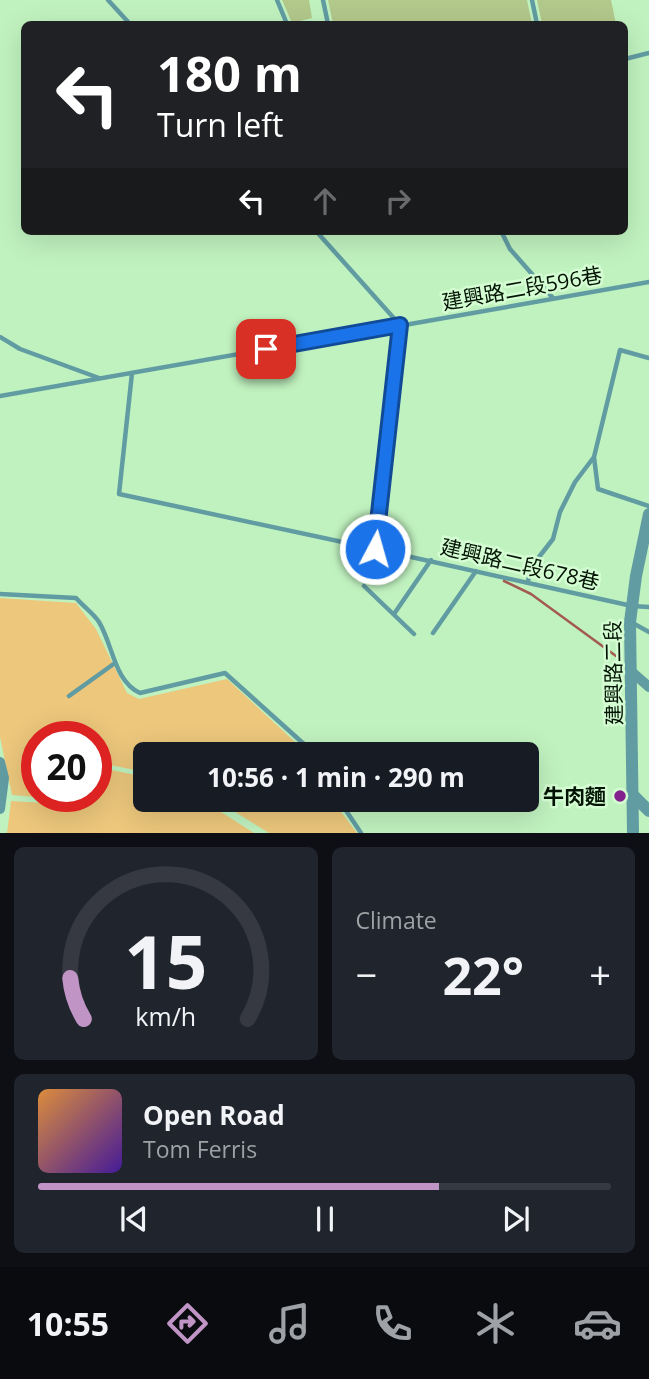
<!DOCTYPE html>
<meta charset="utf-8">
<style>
:root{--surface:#171b24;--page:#20242c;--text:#f1f3f6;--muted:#9ea1a6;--line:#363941;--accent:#c095c6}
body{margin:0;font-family:"Open Sans","Noto Sans TC",sans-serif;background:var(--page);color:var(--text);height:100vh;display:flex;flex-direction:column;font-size:26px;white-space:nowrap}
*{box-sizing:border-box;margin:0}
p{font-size:23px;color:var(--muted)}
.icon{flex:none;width:38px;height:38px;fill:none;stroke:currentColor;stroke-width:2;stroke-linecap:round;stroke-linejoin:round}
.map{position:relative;height:833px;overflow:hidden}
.side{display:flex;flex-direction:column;gap:14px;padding:14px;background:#0d0f14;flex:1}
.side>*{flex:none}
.guide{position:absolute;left:21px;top:21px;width:607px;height:214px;border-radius:10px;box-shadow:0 7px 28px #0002;background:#202124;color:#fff;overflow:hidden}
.speed{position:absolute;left:21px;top:721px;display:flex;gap:14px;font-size:35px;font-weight:700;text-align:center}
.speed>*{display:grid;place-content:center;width:91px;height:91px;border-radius:50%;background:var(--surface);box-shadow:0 7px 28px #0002;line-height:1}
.speed .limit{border:10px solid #d22;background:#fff;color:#111}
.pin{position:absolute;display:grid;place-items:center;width:60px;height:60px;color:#fff;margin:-30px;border-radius:14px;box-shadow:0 4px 10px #0006}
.me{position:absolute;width:77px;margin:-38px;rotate:6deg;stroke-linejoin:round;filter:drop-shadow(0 0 5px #0008)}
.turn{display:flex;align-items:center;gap:24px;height:147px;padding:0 21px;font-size:32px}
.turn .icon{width:91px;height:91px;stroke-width:2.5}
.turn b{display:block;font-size:49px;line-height:60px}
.lanes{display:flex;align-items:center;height:66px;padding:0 21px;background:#0003;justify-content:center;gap:35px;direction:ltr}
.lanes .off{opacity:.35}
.big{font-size:52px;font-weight:700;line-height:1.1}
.side .tile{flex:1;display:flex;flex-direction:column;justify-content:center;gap:10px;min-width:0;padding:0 24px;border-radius:10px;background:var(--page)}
.side .dial{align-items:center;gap:0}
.dial svg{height:182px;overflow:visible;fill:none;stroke:var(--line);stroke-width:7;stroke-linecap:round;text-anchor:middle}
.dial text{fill:var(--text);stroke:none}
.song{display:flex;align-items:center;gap:21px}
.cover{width:84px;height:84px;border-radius:10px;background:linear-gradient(135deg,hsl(30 70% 55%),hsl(260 70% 35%))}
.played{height:7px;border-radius:4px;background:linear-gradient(90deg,var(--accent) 70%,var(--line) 70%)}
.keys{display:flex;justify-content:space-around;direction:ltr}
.heat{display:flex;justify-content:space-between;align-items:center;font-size:38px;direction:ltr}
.side .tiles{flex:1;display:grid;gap:14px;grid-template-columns:1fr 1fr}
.tile:last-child{grid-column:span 2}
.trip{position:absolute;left:133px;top:742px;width:406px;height:70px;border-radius:10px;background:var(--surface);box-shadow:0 7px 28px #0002;font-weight:700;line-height:70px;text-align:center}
.menu{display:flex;height:112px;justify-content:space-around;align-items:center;background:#090b0e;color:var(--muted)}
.menu .icon{width:49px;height:49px}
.menu .active{color:var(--accent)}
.menu b{font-size:32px;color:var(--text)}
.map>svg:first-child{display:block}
</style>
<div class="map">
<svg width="649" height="833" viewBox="0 0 649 833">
<rect width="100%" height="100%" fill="#c0f2bf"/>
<path fill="#ecc77c" d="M0 598 76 603 96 629 127 693 139 699 227 679 308 754H145V772L100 763 96 765V737H37V796H48L45 798 12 795 0 737Z
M102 768 145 777V800H202L254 833H7L11 801 45 803 55 796H96V771Z
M216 800H332L357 833H269Z"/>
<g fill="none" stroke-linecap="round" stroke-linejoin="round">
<path stroke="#a35a51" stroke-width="2.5" d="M504 581 531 594 616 656"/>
</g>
<path fill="#b3c88b" d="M282 0H309L312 18 292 23Z
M328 0H527L532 24H333Z
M537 0H611L616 24H542Z"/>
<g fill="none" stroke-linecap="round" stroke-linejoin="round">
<path stroke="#619ca2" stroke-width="4.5" d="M108 0 130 24
M277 0 287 24
M323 0 328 24
M532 0 537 24
M625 59 649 53
M316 231 400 325 375 549 632 606 649 607
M501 231 510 249 553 298
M0 337 20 349 99 378
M132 373 119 494 375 549
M0 396 649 282
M594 457 598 489 649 506
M528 581 532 566 553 539 560 512 575 482 594 457 620 350 649 358
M364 586 414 634
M0 594 76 598C83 606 94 614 99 622 113 645 114 681 140 693L225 673 315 754
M394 614 431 560
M631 622 649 632
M433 633 476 571
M69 696 115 663
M339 800 361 833"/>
<path stroke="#619ca2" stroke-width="10" d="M632 672 649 687
M0 762 4 778 0 809"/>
<path stroke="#619ca2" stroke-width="12" d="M634 796 649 811
M633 833 630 622 636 576 649 514"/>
</g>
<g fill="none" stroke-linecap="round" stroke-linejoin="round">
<g stroke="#114b97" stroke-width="18">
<path id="route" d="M266 349 400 325 375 549"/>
</g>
<use href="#route" stroke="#1a73e8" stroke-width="12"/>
</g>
<circle fill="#83228c" stroke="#d5fdd3" stroke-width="2.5" cx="620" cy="796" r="7"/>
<g text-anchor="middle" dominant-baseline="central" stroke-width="5" stroke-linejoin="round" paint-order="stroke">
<g font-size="21" fill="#031303" stroke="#d5fdd3">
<text transform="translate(522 288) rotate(-10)">建興路二段596巷</text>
<text transform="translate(520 564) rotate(13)">建興路二段678巷</text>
<text transform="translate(613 673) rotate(-91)">建興路二段</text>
</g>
<g font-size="21" font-weight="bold" fill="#031303" stroke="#d5fdd3" text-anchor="end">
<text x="606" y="796">牛肉麵</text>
</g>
</g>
</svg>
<div class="speed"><div class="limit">20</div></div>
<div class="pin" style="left:266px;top:349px;background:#d93025"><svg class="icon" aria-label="arrive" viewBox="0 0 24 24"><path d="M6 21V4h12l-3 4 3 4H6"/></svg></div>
<svg class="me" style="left:375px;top:549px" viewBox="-20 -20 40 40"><circle r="17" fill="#1a73e8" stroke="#fff" stroke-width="3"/><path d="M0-11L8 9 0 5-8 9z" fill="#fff"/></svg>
<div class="trip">10:56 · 1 min · 290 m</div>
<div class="guide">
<div class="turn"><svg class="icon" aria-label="left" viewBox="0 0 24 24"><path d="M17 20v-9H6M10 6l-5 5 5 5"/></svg><div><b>180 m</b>Turn left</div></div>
<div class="lanes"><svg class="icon" aria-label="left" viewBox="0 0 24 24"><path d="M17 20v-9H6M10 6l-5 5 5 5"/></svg><svg class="icon off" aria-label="ahead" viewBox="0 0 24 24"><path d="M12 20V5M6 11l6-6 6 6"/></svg><svg class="icon off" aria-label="right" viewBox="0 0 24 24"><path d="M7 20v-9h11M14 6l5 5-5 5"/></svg></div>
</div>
</div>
<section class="side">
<div class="tiles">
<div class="tile dial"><svg viewBox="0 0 100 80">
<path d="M14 69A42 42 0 1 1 86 69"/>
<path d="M14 69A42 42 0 0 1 8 51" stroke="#c095c6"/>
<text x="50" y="56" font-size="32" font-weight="700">15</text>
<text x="50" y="72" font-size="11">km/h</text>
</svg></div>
<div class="tile"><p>Climate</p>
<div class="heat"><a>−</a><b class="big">22°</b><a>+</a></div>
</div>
<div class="tile">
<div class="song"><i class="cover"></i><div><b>Open Road</b><p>Tom Ferris</p></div></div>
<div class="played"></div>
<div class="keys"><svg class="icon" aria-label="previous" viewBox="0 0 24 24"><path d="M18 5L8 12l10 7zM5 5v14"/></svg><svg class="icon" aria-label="pause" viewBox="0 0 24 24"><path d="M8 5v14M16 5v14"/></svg><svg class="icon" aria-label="next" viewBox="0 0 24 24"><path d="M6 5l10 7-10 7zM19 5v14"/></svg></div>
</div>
</div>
</section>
<nav class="menu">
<b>10:55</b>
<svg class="icon active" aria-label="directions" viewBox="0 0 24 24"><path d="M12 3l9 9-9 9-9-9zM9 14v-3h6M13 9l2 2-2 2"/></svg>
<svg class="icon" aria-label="music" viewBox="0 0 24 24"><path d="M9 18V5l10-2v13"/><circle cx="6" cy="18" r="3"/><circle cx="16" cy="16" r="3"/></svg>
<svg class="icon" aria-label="phone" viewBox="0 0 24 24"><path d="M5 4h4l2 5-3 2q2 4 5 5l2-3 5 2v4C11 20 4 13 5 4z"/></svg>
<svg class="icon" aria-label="climate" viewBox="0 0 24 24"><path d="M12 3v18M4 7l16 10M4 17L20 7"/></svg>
<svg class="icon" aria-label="car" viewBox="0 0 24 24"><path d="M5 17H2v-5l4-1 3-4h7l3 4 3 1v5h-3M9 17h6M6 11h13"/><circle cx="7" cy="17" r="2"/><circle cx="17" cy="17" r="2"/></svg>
</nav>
